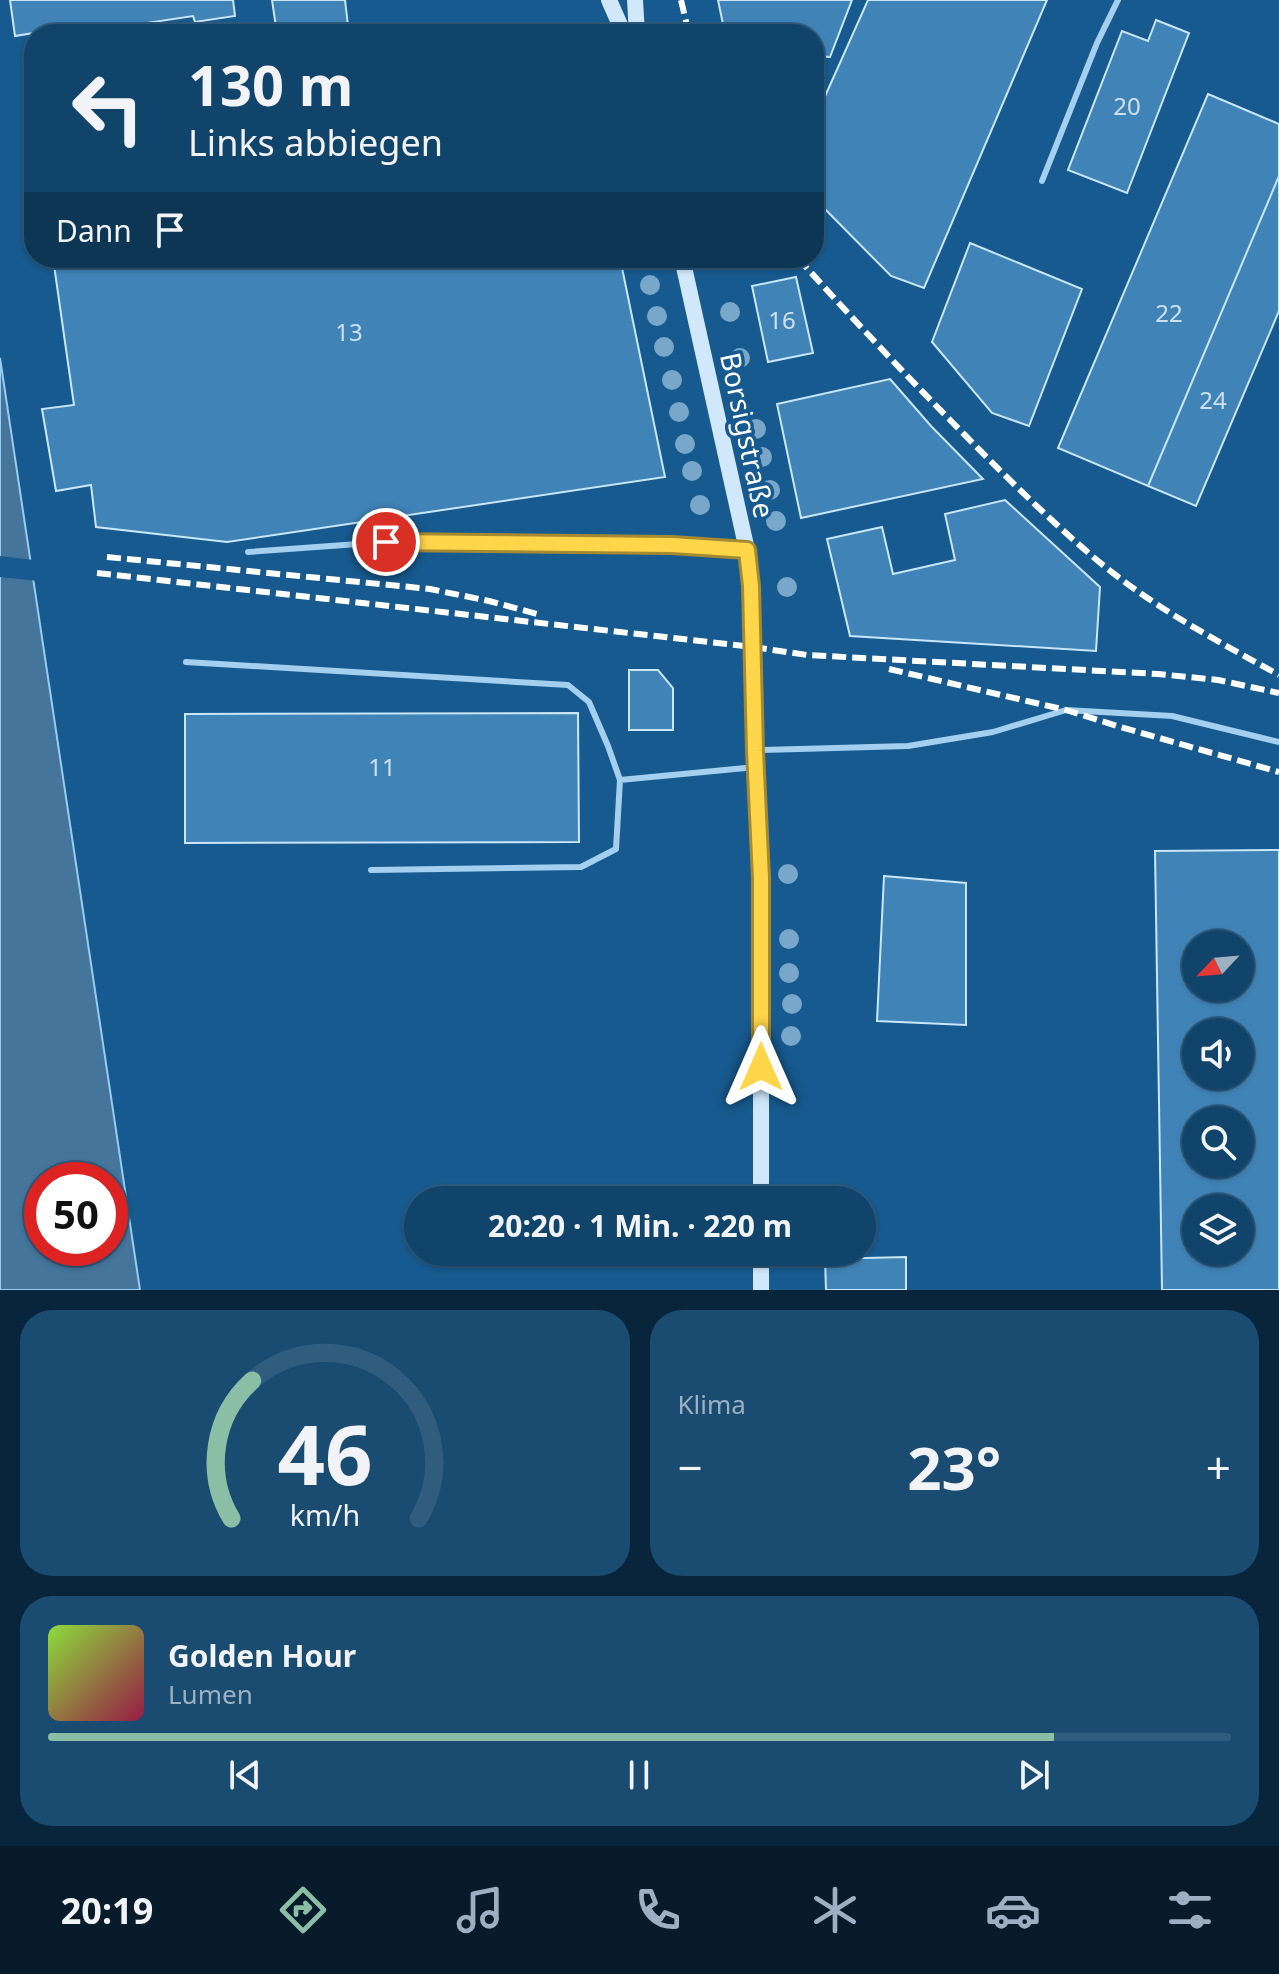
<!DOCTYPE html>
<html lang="de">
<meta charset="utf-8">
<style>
:root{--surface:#11446b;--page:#1a4b71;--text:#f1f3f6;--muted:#9cb0c1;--line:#305c7e;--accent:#8abfa5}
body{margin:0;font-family:"Noto Sans",sans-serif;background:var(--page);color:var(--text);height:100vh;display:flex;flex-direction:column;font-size:30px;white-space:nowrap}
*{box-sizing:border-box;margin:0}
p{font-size:26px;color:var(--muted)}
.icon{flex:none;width:44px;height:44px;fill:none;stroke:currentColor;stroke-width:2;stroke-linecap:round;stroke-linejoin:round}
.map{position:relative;height:1290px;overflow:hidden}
.details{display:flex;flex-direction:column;gap:20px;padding:20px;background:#09253b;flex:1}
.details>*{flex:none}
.guide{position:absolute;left:24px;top:24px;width:800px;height:244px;border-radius:32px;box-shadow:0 2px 6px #0004,0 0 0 2px var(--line);background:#11446b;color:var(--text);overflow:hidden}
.needle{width:52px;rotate:244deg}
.controls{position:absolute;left:1182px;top:930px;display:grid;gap:16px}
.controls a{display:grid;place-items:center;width:72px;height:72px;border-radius:50%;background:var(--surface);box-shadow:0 2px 6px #0004,0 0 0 2px var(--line);font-size:40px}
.speed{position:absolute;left:24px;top:1162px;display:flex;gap:16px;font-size:40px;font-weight:700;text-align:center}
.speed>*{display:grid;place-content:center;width:104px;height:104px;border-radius:50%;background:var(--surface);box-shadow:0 2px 6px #0004,0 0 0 2px var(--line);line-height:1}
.speed .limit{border:12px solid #d22;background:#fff;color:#111}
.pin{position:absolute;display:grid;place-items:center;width:68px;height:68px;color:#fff;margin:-34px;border:4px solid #fff;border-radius:50%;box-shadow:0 2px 8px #0007}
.me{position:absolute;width:88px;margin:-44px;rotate:0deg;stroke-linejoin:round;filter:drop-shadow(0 0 6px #0008)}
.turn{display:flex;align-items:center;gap:28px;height:168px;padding:0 32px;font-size:36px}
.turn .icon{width:104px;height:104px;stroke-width:2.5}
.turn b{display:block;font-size:56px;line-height:68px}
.then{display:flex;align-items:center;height:76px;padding:0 32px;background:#0003;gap:16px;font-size:30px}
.big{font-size:60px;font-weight:700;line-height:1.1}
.details .card{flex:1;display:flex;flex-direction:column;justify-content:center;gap:12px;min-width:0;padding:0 28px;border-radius:32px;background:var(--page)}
.details .dial{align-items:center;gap:0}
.dial svg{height:208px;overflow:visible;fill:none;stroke:var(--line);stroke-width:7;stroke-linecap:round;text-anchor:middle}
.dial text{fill:var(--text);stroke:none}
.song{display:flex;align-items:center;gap:24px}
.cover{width:96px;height:96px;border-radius:12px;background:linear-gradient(135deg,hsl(90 70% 55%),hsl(340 70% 35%))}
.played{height:8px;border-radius:4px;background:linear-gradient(90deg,var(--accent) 85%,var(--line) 85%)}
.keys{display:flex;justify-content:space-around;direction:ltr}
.heat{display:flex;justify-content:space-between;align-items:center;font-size:44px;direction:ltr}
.details .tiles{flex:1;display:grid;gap:20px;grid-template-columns:1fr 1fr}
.card:last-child{grid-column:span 2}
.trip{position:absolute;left:404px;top:1186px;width:472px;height:80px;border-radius:40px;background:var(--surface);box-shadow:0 2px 6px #0004,0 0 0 2px var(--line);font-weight:700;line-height:80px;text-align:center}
.dock{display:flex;height:128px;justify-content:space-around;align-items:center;background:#071b2b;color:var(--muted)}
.dock .icon{width:56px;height:56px}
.dock .on{color:var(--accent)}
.dock b{font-size:36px;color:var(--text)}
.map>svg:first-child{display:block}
</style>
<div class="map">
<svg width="1279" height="1290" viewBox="0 0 1279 1290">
<rect width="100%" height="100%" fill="#175a8f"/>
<path fill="#45759b" stroke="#96ccf2" stroke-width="2" fill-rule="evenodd" d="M0 358 140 1290H0ZM42 1180H110V1248H42Z"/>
<path fill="#175a8f" d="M0 556 34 560 38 581 0 577Z"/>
<path fill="#4084b7" stroke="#cae6fb" stroke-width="2" fill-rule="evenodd" d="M10 0H233L235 16 195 22 193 16 74 34H40V32L15 36Z
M272 0H345L349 34H277Z
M718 0H852L830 57 814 56V34H725Z
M868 0H1047L924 288 891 276 814 198V121Z
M1156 20 1189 33 1127 193 1068 170 1122 31 1148 41Z
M1208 94 1279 124V176L1148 486 1058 448Z
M1279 176V311L1196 506 1148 486Z
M970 243 1082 289 1029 426 992 413 932 342Z
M53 258H620L665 477 227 542 96 527 91 485 56 491 42 409 74 405Z
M796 277 813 353 768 362 752 286Z
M890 379 931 426 983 479 801 518 777 404Z
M1005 500 1100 587 1096 651 850 636 827 539 882 527 893 574 955 560 945 514Z
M629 670H658L673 688V730H629Z
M578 713 579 842 185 843V714Z
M1279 850V1290H1162L1155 851ZM1196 944H1240V988H1196ZM1196 1032H1240V1076H1196ZM1196 1120H1240V1164H1196ZM1196 1208H1240V1252H1196Z
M884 876 966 883V1025L877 1021Z
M906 1257V1290H826L825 1259Z"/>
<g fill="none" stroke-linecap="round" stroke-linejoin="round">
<path stroke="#a4cfef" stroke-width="6" d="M1042 181 1097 43 1118 0
M248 552 386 542 672 545 747 550
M186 662 568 685 589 702 608 746 620 780 756 767
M758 750 908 746 993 732 1066 710 1172 716 1279 742
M371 870 581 867 616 849 620 780"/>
<path stroke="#d1e8fb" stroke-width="16" d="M609 0 624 34
M635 0 637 34
M682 258 747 550 751 586 755 751 761 878V1200
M761 1290V1252"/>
<path stroke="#fff" stroke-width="6" stroke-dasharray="14 6" stroke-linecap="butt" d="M681 0 689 34
M798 258C848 314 900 369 952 422 999 470 1047 518 1098 561 1153 607 1217 641 1279 675
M107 557 430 589 489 601 537 614
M97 573 753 647 807 655 1158 674 1218 680 1279 693
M889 669 1066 710 1117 726 1279 772"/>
</g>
<g fill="#79a7ca">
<circle cx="650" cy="285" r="10"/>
<circle cx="730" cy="312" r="10"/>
<circle cx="657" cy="316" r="10"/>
<circle cx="664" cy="347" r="10"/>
<circle cx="740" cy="358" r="10"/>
<circle cx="672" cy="380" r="10"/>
<circle cx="679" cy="412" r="10"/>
<circle cx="756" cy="429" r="10"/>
<circle cx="685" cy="444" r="10"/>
<circle cx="762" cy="457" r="10"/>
<circle cx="692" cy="471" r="10"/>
<circle cx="770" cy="490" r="10"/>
<circle cx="700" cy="505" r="10"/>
<circle cx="776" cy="521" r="10"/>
<circle cx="787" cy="587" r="10"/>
<circle cx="788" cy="874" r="10"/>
<circle cx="789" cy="939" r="10"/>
<circle cx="789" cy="973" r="10"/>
<circle cx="792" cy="1004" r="10"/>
<circle cx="791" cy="1036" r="10"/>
</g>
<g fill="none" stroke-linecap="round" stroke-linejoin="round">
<g stroke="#a68a30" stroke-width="20">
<path id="route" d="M386 542 672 545 747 550 751 586 755 751 761 878V1067"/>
</g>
<use href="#route" stroke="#ffd54a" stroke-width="14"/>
</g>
<g text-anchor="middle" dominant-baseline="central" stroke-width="7" stroke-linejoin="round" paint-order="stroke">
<g font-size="24" fill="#cfe0ed">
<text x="1127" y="105">20</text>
<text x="1169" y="312">22</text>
<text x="782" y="319">16</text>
<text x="349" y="331">13</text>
<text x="1213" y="399">24</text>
<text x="382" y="766">11</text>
</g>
<g font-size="28" fill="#fff" stroke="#175a8f">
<text transform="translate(748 435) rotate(78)">Borsigstraße</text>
</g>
</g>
</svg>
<div class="controls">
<a><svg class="needle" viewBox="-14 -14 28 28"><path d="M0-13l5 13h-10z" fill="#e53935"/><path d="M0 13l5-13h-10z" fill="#9cb0c1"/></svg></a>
<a><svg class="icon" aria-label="sound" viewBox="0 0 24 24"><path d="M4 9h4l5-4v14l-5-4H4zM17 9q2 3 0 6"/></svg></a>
<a><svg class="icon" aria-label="search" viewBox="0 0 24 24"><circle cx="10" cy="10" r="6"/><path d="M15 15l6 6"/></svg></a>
<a><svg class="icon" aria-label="layers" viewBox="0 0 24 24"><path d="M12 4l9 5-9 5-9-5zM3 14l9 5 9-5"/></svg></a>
</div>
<div class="speed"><div class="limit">50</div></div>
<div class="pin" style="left:386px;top:542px;background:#d93025"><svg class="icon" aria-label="arrive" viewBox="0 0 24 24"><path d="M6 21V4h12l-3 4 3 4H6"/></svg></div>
<svg class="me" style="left:761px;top:1067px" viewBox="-20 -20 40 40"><path d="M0-17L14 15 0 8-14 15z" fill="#ffd54a" stroke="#fff" stroke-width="4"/></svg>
<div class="trip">20:20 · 1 Min. · 220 m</div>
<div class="guide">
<div class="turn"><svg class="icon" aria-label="left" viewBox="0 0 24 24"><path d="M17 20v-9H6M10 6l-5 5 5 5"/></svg><div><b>130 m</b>Links abbiegen</div></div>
<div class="then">Dann<svg class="icon" aria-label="arrive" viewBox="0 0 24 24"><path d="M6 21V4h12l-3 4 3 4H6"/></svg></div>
</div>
</div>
<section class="details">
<div class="tiles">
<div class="card dial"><svg viewBox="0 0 100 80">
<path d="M14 69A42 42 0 1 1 86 69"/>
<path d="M14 69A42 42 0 0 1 22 16" stroke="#8abfa5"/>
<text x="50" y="56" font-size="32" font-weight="700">46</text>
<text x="50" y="72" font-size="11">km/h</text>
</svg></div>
<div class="card"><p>Klima</p>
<div class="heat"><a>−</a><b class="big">23°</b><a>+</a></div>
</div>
<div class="card">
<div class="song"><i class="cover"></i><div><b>Golden Hour</b><p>Lumen</p></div></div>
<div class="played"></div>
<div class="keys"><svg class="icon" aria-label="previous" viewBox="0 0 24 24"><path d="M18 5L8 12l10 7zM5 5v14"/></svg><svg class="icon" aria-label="pause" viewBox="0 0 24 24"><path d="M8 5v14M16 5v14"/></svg><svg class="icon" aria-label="next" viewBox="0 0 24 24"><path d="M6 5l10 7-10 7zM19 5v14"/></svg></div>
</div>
</div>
</section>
<nav class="dock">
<b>20:19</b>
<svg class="icon on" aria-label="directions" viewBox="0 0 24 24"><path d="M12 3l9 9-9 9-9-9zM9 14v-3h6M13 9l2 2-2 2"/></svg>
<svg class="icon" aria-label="music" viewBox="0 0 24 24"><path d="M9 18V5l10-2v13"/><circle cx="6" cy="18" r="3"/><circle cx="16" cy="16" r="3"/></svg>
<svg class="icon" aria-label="phone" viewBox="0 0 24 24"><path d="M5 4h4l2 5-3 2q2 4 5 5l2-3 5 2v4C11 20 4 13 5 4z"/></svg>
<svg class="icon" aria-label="climate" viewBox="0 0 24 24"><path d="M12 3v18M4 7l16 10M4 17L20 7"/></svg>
<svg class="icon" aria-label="car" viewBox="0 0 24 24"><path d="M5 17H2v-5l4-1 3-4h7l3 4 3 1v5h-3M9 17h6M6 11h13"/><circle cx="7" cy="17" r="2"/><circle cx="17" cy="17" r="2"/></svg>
<svg class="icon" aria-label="filters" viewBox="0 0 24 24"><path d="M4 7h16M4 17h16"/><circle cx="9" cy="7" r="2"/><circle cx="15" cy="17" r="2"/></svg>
</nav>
